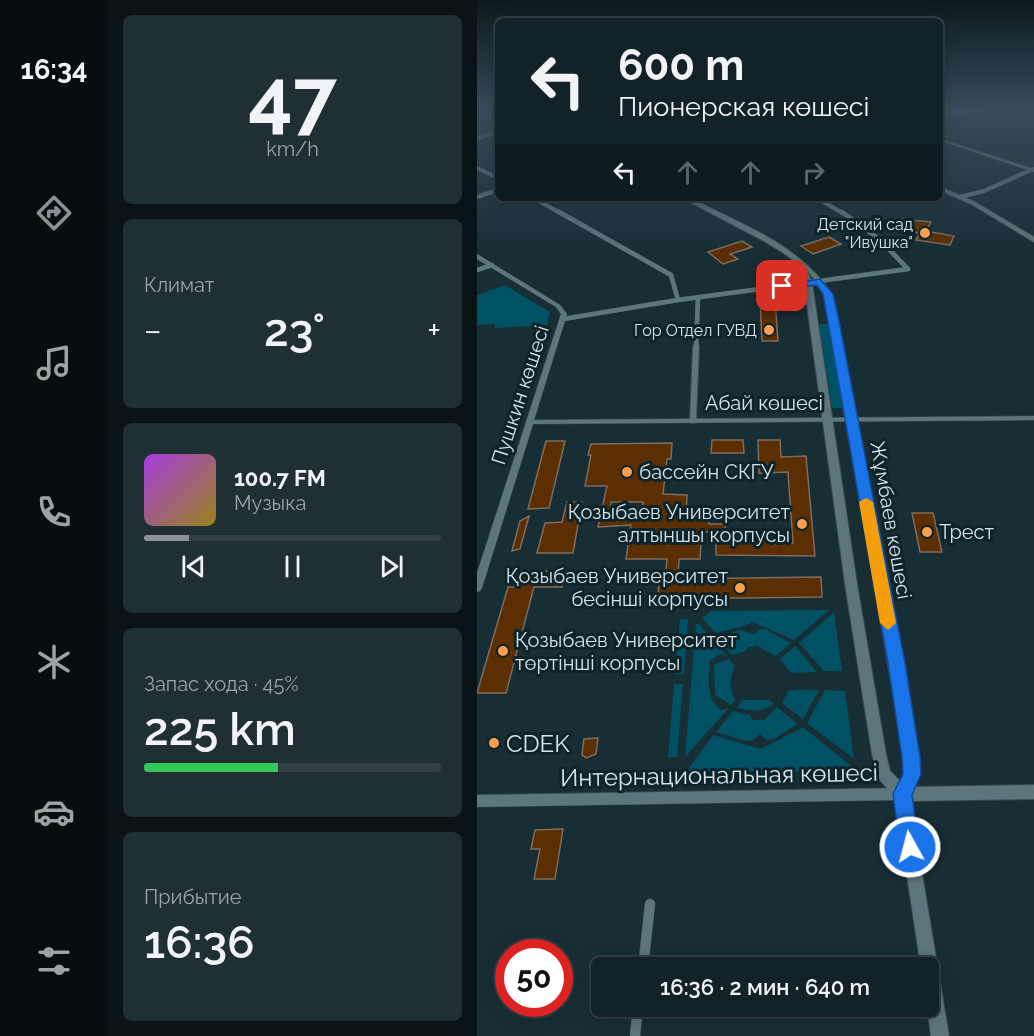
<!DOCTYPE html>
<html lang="ru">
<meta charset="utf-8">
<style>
:root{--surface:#122228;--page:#1f2f34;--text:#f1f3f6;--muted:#9ca4a8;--line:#313f45;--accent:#8c9099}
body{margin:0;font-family:Raleway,sans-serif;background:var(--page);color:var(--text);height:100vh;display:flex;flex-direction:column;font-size:22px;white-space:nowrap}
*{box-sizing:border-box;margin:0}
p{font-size:20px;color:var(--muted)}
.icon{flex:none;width:33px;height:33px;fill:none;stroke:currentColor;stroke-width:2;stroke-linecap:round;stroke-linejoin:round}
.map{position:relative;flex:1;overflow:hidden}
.sheet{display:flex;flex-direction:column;gap:15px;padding:15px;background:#0a1316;width:369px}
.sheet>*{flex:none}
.banner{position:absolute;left:18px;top:18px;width:448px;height:183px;border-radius:9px;box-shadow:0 3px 15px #0003,0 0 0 2px var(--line);background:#122228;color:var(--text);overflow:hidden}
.speed{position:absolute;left:18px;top:939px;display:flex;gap:12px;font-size:30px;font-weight:700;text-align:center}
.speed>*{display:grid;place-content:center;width:78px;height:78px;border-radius:50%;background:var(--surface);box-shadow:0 3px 15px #0003,0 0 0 2px var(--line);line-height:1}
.speed .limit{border:9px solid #d22;background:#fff;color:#111}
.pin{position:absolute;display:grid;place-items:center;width:51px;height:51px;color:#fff;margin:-26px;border-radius:12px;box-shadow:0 3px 9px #0006}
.me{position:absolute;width:66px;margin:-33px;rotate:353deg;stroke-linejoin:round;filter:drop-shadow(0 0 4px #0008)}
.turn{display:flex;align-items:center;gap:21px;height:126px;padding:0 24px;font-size:27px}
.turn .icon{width:78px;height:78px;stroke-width:2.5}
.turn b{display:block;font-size:42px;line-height:51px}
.lanes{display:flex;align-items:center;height:57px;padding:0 24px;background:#0003;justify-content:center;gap:30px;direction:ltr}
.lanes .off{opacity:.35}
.big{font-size:45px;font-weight:600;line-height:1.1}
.sheet .card{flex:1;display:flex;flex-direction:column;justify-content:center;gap:9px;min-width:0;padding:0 21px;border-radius:9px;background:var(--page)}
.sheet .dial{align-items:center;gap:0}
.dial b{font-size:78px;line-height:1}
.song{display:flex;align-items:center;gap:18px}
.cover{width:72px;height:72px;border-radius:9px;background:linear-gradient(135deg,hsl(280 70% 55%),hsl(50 70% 35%))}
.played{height:6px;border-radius:3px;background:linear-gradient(90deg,var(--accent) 15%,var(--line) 15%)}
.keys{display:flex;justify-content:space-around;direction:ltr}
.heat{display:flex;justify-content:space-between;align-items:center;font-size:33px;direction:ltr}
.charge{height:9px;border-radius:4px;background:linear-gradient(90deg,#34c759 45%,var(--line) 0)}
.trip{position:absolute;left:114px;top:957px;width:348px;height:60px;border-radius:9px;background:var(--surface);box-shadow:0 3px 15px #0003,0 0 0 2px var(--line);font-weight:600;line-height:60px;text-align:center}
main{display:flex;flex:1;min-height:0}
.menu{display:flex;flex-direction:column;width:108px;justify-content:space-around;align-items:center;background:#070e10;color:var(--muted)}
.menu .icon{width:42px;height:42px}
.menu .current{color:var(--accent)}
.menu b{font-size:27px;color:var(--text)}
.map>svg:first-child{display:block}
</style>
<main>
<nav class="menu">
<b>16:34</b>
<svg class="icon current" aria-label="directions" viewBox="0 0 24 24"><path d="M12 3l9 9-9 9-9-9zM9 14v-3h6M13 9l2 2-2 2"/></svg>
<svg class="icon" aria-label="music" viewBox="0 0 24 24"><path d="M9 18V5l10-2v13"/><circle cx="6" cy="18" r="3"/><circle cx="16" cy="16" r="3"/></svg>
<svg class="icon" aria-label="phone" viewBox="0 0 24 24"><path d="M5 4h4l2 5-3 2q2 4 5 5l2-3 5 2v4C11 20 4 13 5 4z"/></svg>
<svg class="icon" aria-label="climate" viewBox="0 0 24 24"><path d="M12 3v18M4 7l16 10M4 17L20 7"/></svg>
<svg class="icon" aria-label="car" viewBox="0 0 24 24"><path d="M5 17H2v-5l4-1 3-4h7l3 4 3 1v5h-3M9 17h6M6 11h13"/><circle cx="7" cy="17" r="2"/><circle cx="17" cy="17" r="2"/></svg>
<svg class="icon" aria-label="filters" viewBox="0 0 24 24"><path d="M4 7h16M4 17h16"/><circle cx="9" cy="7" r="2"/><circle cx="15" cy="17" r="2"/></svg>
</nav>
<section class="sheet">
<div class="card dial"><b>47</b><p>km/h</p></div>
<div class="card"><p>Климат</p>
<div class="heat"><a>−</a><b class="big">23°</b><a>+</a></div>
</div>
<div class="card">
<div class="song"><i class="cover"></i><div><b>100.7 FM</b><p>Музыка</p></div></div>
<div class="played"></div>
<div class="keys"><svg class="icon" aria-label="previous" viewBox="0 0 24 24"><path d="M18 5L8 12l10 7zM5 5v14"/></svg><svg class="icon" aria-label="pause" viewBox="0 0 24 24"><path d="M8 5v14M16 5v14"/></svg><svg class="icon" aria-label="next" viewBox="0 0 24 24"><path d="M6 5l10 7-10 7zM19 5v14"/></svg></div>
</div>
<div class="card"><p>Запас хода · 45%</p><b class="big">225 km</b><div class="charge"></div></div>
<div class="card"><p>Прибытие</p><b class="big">16:36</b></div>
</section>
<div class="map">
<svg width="557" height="1036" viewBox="0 0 557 1036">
<rect width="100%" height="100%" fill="#182e35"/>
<path fill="#005163" d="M28 285 73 312 70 325 18 328V324L0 325V295Z
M342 324H352L366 408H355Z
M352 610 317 640 275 622 268 626 238 633 225 618 234 611Z
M357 612 365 671H347L322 643Z
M203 619H211L207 674H198Z
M219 624H222L250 656 243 654 233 661C232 680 228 698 244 710L252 708 208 757Z
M283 629H288L314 643 299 656 280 646 271 647 269 651 255 655 240 637 263 630 277 634Z
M318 646 340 672 314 673 303 659Z
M252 659 258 666C252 679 252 687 258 700L254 705 238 695 237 664Z
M197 684H206L200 757H191Z
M312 690H342L326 719 305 703Z
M348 690 368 691 377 759 330 723Z
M265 700H292L297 704C285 713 274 711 260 708Z
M300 707 321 724 297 739 290 740 283 734 276 740 268 741 239 732 256 711 273 715 275 720H287Z
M326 727 377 768 378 772H209L236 735 284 749Z"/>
<path fill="#5b2f01" stroke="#7e6c5f" stroke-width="1.5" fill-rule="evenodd" d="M423 219 454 222 449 231 477 236 473 245 439 240 443 233 418 229Z
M352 237 364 244 336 254 324 246Z
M265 241 275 247 253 254 261 259 246 264 231 252Z
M283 299H298L301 341H285Z
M235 440H266L267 453H234Z
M281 440H303L304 457 329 456 338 556 239 555V532H225L223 559H202L201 579 344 577 345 597 181 599 182 579H188L190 559H149L154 525 121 527 130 486H108L114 455H111L114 444 195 443 194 459H190L186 494 210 495 209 514H232V524H248V533H293V544L316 543 311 472 282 473ZM134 502H166L164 516H132Z
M69 441H88L72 508 51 509Z
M90 502H105L96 553H60L68 523 85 522Z
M435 513H456L465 552H443Z
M52 516 43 549 35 551 43 521Z
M58 571H89L85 587H57L29 693H0L31 587H38L42 574H57Z
M121 738 119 754 109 758 105 755 107 739Z
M86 829 78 879H57L63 849H54L58 830Z"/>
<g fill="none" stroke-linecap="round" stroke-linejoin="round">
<g stroke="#394b51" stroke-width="4.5">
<path id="minor-far3" d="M464 114 509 108
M0 138 21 132
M0 168 21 178
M483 197 507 191 556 169
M57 198 85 214
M340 198 367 214"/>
</g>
<g stroke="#394b51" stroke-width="5">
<path id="minor-far2" d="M82 212 194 275 201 300
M0 270 15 265
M86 319 201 300 431 269 402 239 365 212
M219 349 221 297"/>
</g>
<g stroke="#394b51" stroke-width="8">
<path id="minor-far1" d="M216 420 219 347"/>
</g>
<g stroke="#394b51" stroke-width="11">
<path id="minor" d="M166 968 173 904
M158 1036 161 1006"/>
</g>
<g stroke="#394b51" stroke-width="1">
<path id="tertiary" d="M464 139 557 169V172L464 141Z
M21 188V192L0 199V195Z
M0 254 83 305 90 314 57 420 557 416V420L56 424 5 588 3 591 0 592V573L84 314 79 307 0 259Z
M425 788 429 790 431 794 429 798 425 800 0 807V795Z"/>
</g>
<g stroke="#394b51" stroke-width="2">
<path id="secondary" d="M10 108 21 110V113L10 109Z
M464 187 498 202 557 237V242L494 204 464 191Z
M205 198H213C264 224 322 244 355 294L438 740 442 774 436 787 557 785V799L433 801 472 1036H454L450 1006H452V968H444L418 797 402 779 395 754 368 584 327 283 320 263 305 252 285 240ZM331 272 338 280 347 294 424 740 428 773 424 782 413 771 409 754 380 584 335 283Z"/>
</g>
<use href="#minor-far3" stroke="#5d757c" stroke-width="4"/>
<use href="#minor-far2" stroke="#5d757c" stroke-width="4.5"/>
<use href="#minor-far1" stroke="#5d757c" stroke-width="6"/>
<use href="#minor" stroke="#5d757c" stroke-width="10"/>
<use href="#tertiary" fill="#5d757c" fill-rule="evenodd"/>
<use href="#secondary" fill="#5d757c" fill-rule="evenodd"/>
</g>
<linearGradient id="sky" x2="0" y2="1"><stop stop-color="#0d191d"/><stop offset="0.43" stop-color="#374c5c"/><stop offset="1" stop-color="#374c5c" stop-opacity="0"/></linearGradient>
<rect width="557" height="253" fill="url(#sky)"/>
<path fill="#1a73e8" stroke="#114b97" stroke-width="1.5" d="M343 279 356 294 362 321 428 663 443 757 444 774 435 795 442 847 439 854 433 856 426 854 423 847 416 794 426 774 425 757 411 663 346 294 340 285 305 289 300 286Z"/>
<path fill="#f59e0b" d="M389 498 396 502 419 623 411 630 403 623 382 502Z"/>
<g fill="#fa9f4f" stroke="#0e242b" stroke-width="2">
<circle cx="448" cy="233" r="6"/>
<circle cx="292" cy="330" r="6"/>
<circle cx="150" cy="472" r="6"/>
<circle cx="325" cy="524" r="6"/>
<circle cx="450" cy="532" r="6"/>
<circle cx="263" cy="588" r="6"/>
<circle cx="26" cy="651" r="6"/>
<circle cx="17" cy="743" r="6"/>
</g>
<g text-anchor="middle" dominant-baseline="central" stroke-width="6" stroke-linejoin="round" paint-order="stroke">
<g font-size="16" fill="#d6e3e7" stroke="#0e242b" text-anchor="end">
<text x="436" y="224">Детский сад<tspan x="436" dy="18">"Ивушка"</tspan></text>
<text x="280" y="330">Гор Отдел ГУВД</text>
</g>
<g font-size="20" fill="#d6e3e7" stroke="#0e242b">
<text transform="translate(43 395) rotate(-72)">Пушкин көшесі</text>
<text x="287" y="403">Абай көшесі</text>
<text transform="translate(414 520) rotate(80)">Жұмбаев көшесі</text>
</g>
<g font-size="20" fill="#d6e3e7" stroke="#0e242b" text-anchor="start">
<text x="162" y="472">бассейн СКГУ</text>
<text x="313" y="512" text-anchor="end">Қозыбаев Университет<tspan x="313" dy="23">алтыншы корпусы</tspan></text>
<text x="462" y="532">Трест</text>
<text x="251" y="576" text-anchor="end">Қозыбаев Университет<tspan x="251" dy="23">бесінші корпусы</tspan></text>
<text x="38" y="640">Қозыбаев Университет<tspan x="38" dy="23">төртінші корпусы</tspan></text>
</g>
<g font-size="24" fill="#d6e3e7" stroke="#0e242b" text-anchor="start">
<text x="29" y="743">CDEK</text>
</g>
<g font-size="24" fill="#d6e3e7" stroke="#0e242b">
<text transform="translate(242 775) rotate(-1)">Интернациональная көшесі</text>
</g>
</g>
</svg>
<div class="speed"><div class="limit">50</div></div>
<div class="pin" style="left:305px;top:286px;background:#d93025"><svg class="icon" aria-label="arrive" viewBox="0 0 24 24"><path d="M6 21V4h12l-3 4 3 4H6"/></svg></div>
<svg class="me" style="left:433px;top:847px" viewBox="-20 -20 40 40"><circle r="17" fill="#1a73e8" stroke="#fff" stroke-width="3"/><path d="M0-11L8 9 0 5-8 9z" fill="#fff"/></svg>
<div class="trip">16:36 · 2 мин · 640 m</div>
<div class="banner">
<div class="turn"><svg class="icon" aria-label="left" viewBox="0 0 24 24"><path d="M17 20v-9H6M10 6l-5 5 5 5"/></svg><div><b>600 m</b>Пионерская көшесі</div></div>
<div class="lanes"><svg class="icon" aria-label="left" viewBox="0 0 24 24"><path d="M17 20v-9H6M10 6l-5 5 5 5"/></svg><svg class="icon off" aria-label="ahead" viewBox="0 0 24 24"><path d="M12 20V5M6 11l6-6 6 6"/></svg><svg class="icon off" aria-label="ahead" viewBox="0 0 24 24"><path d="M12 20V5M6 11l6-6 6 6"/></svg><svg class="icon off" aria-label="right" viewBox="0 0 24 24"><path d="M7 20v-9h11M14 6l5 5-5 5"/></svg></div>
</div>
</div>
</main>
